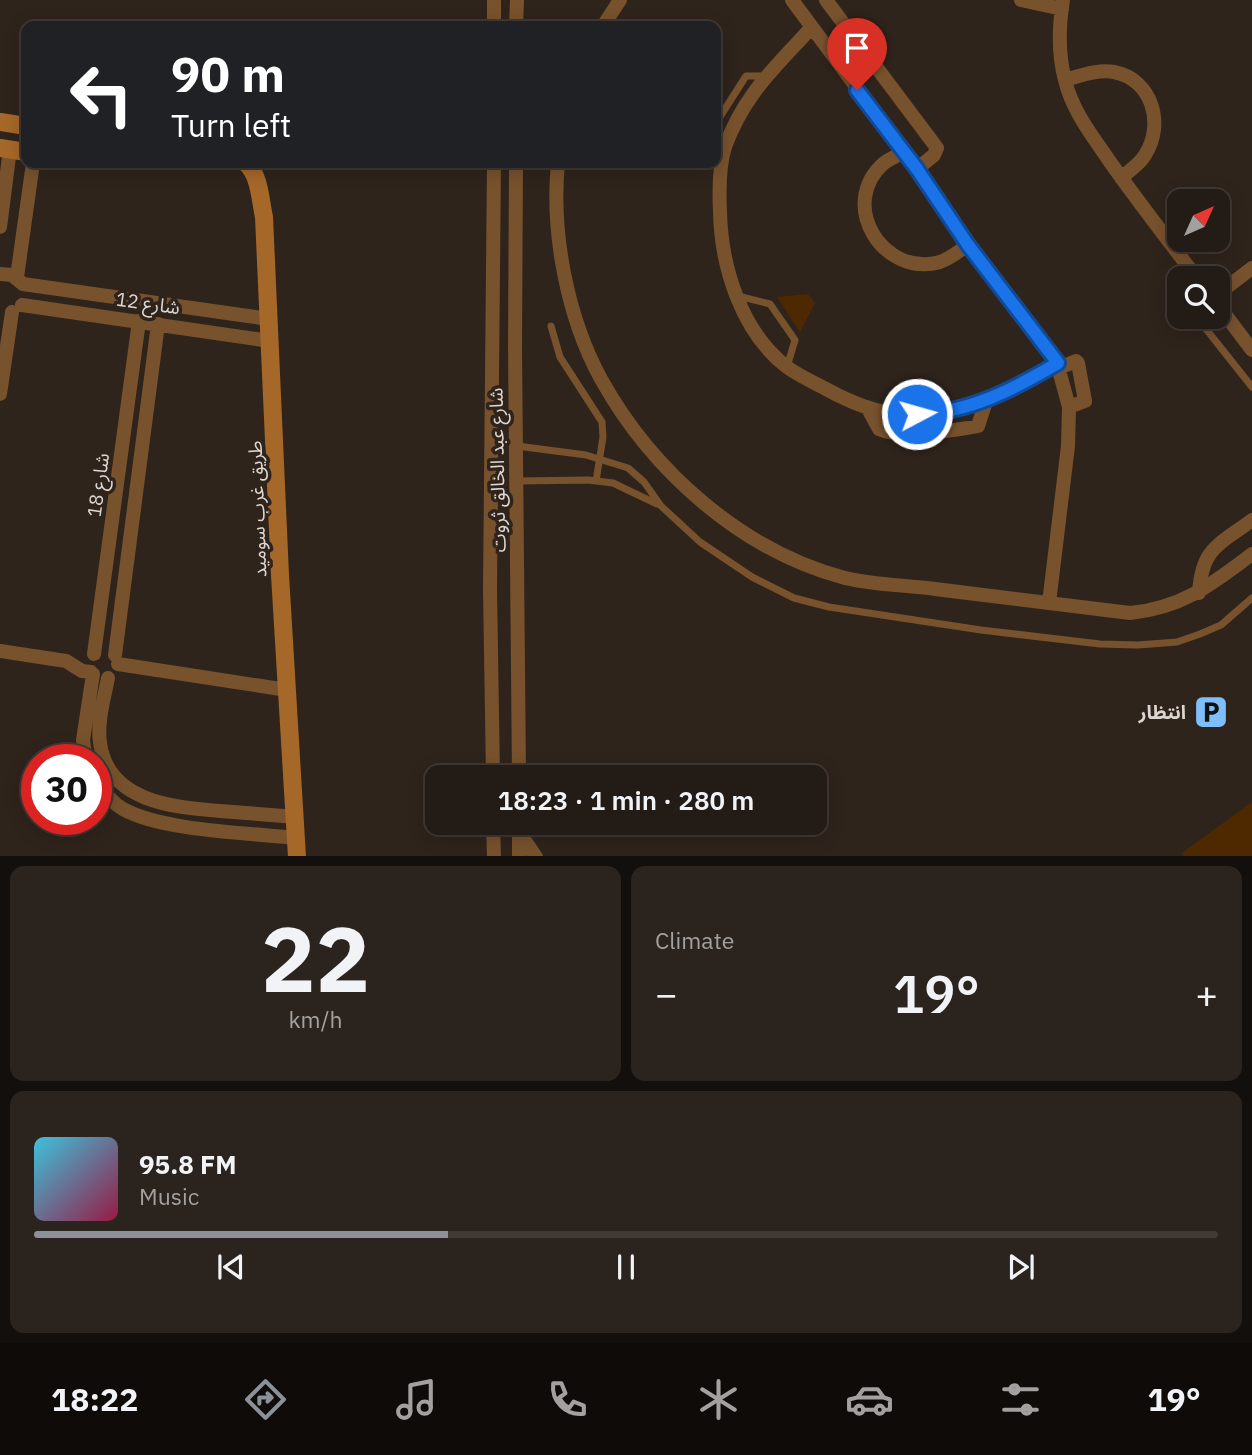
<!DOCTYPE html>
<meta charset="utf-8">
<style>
:root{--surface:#231b15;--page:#2b241e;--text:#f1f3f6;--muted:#a3a1a0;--line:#403934;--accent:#8c9099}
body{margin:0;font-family:"IBM Plex Sans","Noto Sans Arabic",sans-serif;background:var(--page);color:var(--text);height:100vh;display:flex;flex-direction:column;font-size:26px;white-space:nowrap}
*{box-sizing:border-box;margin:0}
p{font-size:23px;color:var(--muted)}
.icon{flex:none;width:38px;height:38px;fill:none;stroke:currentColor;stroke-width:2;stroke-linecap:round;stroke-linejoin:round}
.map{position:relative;height:856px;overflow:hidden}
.drawer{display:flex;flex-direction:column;gap:10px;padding:10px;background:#130f0c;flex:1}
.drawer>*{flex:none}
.hud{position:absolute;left:21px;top:21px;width:700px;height:147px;border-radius:14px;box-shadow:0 4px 18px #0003,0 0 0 2px var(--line);background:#202124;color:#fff;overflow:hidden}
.needle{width:46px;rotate:45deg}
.buttons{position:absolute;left:1167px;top:189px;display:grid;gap:14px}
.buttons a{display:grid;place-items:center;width:63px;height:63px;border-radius:14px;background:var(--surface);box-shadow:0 4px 18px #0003,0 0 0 2px var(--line);font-size:35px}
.speed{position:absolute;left:21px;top:744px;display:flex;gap:14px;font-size:35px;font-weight:700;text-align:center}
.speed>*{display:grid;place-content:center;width:91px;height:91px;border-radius:50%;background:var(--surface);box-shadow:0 4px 18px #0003,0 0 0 2px var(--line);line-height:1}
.speed .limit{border:10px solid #d22;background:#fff;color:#111}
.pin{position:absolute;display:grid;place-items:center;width:60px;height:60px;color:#fff;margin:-72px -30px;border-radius:50% 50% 50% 0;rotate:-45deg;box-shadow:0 0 7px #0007}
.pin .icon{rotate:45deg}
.me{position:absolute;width:77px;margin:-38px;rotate:84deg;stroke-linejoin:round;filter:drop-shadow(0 0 5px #0008)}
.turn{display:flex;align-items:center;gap:24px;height:147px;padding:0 35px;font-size:32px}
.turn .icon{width:91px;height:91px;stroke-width:2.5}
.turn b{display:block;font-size:49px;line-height:60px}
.big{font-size:52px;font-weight:600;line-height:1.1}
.drawer .widget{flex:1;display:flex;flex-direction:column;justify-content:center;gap:10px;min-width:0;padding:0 24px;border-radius:14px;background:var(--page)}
.drawer .dial{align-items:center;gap:0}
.dial b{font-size:91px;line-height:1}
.song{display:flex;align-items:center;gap:21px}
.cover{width:84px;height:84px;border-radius:10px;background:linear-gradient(135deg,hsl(190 70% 55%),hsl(340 70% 35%))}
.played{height:7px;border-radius:4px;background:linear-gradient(90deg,var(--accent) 35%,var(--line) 35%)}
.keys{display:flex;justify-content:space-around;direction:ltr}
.heat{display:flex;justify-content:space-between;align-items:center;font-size:38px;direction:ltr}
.drawer .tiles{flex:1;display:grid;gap:10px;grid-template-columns:1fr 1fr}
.widget:last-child{grid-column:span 2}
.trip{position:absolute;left:425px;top:765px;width:402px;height:70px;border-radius:14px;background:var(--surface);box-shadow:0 4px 18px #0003,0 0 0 2px var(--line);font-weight:600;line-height:70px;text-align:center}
.tab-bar{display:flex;height:112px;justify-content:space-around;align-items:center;background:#0e0b08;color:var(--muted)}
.tab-bar .icon{width:49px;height:49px}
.tab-bar .current{color:var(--accent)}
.tab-bar b{font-size:32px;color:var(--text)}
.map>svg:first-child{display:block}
</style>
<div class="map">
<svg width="1252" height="857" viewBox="0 0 1252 857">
<rect width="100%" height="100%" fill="#2f241c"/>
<path fill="#4e2900" d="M808 294 815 303 800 332 777 297Z
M1252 802V856H1184L1182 853Z"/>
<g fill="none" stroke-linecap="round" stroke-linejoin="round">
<path stroke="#78522d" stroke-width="7" d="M716 123 746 76H765
M738 296 770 304 795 340 787 367
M1208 317 1205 322 1206 329 1252 387
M551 326 560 357 602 422 603 437 596 481
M517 446 586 455 628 468 644 482 661 506 700 542 752 577 794 598 829 607 981 630 1100 644 1138 645 1177 642 1200 634 1221 625 1252 598
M518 481 588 480 613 483 657 504"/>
<path stroke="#78522d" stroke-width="14" d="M792 0 917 169 968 245 1057 363 1069 407 1068 446 1049 603
M826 0 937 148 934 155 917 169
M1021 0 1062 9
M1063 0C1059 25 1058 54 1065 80 1072 110 1091 134 1108 159 1136 199 1167 239 1197 278
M494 26V0
M516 26 517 0
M603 26 620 0
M811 28C775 68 744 94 725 147 719 166 719 191 720 211 721 266 741 332 787 367 799 376 815 383 828 390 850 402 874 412 898 414 958 418 1008 392 1057 363
M1065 80C1080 76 1098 69 1114 72 1152 79 1165 124 1145 155 1140 164 1129 171 1121 178
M903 152C897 156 889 159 884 163 837 204 883 278 940 262 951 258 959 251 968 245
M516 163 515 347 519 777
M558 163C551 232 567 317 601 379 652 471 742 551 845 578 874 585 906 585 935 589 1000 597 1065 605 1130 613 1182 608 1211 585 1252 554
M0 227 10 149
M0 274 12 275 23 284
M17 277 33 163
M23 284 269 319
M1218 294 1252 268
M22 305 270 341
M1218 305 1252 350
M1059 368 1076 361 1078 363 1085 401 1069 407
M0 394 12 312
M867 407 879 429C899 438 954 431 978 426L986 401
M1199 593C1202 547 1219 545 1252 520
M0 651 66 661 82 671 91 672
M94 654 139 321
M115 655 158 324
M118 664 287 690
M108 678C104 699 97 722 100 743 108 802 173 807 220 811 245 813 271 815 296 817
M86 760 83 740 93 674
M493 777 490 589 494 163
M96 782C104 792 112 803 123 809 162 831 250 833 296 838
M493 822 494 857
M519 822V857
M521 835 536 857"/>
<path stroke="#a66829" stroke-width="18" d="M0 122 26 126
M0 148 26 152
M246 163C260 176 260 199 264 217L280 575 297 857"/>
</g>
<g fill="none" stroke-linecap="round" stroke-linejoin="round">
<g stroke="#114b97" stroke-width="18">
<path id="route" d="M857 90 917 169 968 245 1058 363C1014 389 969 413 917 414"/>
</g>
<use href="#route" stroke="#1a73e8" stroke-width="12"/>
</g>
<defs>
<g id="parking-square" transform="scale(1.75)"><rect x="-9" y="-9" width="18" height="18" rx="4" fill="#7ebef9" stroke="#2f241c"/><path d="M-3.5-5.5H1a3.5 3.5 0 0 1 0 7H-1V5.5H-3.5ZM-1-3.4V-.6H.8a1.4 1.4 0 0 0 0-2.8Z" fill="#111"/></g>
</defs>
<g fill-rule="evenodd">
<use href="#parking-square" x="1211" y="712"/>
</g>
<g text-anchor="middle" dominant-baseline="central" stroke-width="7" stroke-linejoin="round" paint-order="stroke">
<g font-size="19" fill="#ddd6d0" stroke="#2f241c">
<text transform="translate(148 303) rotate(8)">شارع 12</text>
<text transform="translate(497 470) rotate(-91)">شارع عبد الخالق ثروت</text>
<text transform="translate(98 485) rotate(-82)">شارع 18</text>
<text transform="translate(257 509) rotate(-92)">طريق غرب سوميد</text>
</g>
<g font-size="19" font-weight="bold" fill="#ddd6d0" stroke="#2f241c" text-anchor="end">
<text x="1186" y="712">انتظار</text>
</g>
</g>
</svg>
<div class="buttons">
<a><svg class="needle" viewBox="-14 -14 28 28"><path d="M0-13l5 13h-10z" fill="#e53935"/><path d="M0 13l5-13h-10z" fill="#a3a1a0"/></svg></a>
<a><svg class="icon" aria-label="search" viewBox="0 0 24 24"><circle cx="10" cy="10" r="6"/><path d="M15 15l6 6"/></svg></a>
</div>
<div class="speed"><div class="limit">30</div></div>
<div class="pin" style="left:857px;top:90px;background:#d93025"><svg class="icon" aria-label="arrive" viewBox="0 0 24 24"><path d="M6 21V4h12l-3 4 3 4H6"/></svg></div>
<svg class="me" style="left:917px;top:414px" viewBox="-20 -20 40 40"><circle r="17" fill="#1a73e8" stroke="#fff" stroke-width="3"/><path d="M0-11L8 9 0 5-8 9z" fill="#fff"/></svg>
<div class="trip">18:23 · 1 min · 280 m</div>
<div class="hud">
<div class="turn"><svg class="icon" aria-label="left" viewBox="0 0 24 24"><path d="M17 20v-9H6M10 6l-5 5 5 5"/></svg><div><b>90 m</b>Turn left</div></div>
</div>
</div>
<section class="drawer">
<div class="tiles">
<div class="widget dial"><b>22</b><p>km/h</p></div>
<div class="widget"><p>Climate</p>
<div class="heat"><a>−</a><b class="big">19°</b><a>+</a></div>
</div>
<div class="widget">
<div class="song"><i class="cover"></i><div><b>95.8 FM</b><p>Music</p></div></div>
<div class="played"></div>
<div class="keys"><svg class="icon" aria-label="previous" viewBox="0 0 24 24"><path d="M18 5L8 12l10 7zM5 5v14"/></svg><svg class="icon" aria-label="pause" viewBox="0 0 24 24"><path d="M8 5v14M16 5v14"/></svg><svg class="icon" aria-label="next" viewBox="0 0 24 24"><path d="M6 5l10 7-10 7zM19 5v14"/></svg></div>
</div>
</div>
</section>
<nav class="tab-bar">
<b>18:22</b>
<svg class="icon current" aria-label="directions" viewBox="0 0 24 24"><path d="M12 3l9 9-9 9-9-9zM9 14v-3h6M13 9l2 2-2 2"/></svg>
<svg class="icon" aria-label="music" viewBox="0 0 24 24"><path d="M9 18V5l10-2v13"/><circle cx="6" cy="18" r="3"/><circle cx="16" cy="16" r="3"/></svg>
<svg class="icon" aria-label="phone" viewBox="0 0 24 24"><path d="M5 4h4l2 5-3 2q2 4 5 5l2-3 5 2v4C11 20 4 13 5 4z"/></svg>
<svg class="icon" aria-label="climate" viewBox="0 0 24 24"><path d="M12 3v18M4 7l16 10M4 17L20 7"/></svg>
<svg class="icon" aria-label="car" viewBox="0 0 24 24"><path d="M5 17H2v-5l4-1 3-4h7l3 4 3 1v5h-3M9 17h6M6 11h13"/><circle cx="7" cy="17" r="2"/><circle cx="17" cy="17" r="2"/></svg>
<svg class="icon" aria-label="filters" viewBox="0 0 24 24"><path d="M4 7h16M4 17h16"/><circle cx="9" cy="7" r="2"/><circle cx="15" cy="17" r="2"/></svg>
<b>19°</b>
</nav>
